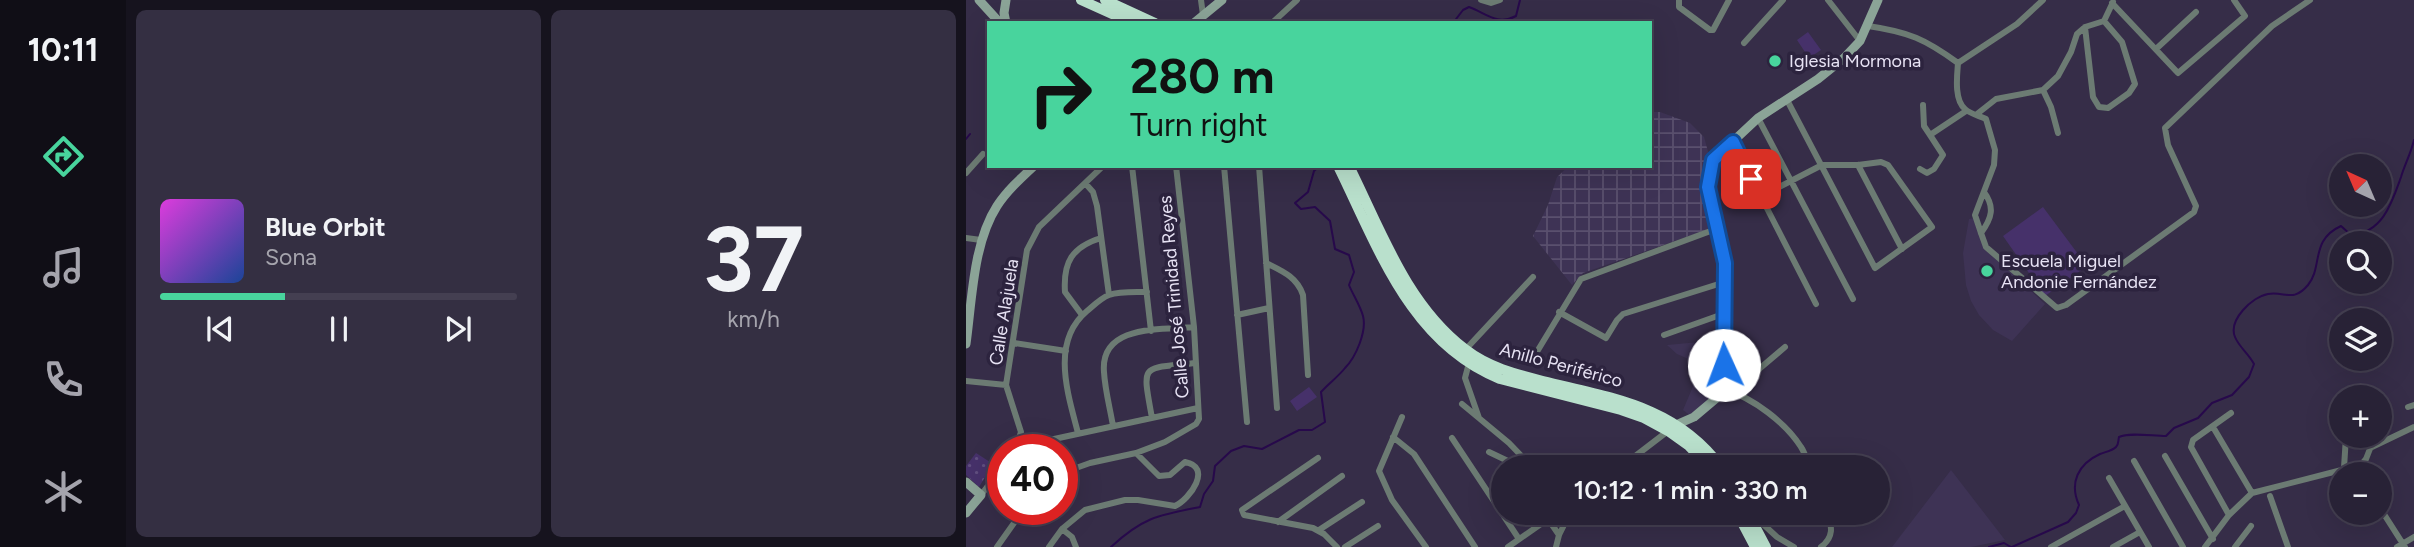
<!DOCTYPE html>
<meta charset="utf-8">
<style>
:root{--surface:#282236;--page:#342f42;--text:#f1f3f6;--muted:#a5a4ad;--line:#443f51;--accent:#48d49d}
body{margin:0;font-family:Figtree,sans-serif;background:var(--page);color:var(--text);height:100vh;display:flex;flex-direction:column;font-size:26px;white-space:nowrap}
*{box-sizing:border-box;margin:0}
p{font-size:23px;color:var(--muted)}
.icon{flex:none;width:38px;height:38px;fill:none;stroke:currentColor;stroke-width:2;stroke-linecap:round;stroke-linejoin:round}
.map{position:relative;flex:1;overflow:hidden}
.sheet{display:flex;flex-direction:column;gap:10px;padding:10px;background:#16131e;width:840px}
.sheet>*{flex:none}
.banner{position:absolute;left:21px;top:21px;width:665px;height:147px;border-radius:0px;box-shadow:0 7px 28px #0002,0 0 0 2px var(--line);background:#48d49d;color:#111;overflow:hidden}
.needle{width:46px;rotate:316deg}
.tools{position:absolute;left:1363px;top:154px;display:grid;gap:14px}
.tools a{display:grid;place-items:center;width:63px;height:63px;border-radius:50%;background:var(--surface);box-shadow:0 7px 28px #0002,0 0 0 2px var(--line);font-size:35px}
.speed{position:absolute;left:21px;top:434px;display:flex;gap:14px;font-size:35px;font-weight:700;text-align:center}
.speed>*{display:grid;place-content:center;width:91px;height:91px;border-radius:50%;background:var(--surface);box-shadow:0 7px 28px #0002,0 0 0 2px var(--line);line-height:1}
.speed .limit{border:10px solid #d22;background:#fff;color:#111}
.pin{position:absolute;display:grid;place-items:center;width:60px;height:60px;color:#fff;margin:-30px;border-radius:14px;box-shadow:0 4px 10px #0006}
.me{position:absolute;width:77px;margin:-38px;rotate:358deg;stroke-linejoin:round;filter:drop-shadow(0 0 5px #0008)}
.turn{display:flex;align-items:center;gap:24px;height:147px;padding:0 28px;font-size:32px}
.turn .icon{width:91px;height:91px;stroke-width:2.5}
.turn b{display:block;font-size:49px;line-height:60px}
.sheet .card{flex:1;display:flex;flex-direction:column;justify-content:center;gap:10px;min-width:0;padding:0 24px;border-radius:10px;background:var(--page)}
.sheet .dial{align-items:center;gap:0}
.dial b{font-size:91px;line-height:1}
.song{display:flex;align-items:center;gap:21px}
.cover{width:84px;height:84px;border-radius:10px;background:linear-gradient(135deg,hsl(300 70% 55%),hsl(220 70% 35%))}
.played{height:7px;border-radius:4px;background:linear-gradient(90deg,var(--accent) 35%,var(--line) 35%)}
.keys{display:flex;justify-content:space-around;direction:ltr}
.sheet .tiles{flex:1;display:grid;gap:10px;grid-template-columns:repeat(2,1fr)}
.trip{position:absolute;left:525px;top:455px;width:399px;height:70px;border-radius:35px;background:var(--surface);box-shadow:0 7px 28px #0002,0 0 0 2px var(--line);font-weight:600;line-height:70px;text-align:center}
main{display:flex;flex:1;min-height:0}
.tab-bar{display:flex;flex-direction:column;width:126px;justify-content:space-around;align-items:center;background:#100e16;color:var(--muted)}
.tab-bar .icon{width:49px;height:49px}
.tab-bar .active{color:var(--accent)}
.tab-bar b{font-size:32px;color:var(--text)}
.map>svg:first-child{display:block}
</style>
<main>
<nav class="tab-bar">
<b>10:11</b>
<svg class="icon active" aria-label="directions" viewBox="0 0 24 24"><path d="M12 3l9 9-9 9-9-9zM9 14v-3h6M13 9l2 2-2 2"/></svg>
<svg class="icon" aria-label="music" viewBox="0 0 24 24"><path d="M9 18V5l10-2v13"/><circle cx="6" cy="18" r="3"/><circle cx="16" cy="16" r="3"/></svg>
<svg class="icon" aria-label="phone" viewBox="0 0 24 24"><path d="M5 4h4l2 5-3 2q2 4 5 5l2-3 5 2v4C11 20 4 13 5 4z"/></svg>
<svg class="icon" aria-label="climate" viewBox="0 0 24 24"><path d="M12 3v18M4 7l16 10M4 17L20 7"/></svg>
</nav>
<section class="sheet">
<div class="tiles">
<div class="card">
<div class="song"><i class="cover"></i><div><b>Blue Orbit</b><p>Sona</p></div></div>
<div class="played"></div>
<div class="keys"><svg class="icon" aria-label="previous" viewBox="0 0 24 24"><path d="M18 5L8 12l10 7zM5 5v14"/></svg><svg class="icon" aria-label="pause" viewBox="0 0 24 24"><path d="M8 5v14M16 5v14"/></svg><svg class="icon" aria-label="next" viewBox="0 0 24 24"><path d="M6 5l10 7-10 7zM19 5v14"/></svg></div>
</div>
<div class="card dial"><b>37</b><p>km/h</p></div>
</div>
</section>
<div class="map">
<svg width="1448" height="547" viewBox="0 0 1448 547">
<defs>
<pattern id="industrial-grid" width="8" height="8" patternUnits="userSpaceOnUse" patternTransform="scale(1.75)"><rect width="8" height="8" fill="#3e3355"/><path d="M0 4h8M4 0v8" fill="none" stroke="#5a506e"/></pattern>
<pattern id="park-dots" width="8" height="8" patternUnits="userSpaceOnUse" patternTransform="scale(1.75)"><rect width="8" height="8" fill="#46316a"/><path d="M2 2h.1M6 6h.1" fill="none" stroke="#614f80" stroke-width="1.8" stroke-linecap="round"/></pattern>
</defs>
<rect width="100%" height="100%" fill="#362d48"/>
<path fill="#3e3355" d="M1008 218 1028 257 1079 304 1046 341 1027 330 1013 315 1005 301 1000 285 997 253 1003 219Z
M755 340 756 390 725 416 717 410 736 365 711 354 701 345Z
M985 470 1039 540 1005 547H926Z"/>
<path fill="url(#industrial-grid)" d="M684 112H694L724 123 738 137 744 159 739 173 746 228 617 273 606 285 567 236 582 205 591 177 603 166H684Z"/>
<path fill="#46316a" d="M842 32 855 50 843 58 831 40Z
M1077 207 1121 266 1079 296 1037 236Z
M343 387 351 397 331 411 324 401Z"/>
<path fill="url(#park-dots)" d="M10 453 27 464 13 487 0 475V466Z"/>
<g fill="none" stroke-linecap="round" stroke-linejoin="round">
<path stroke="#27094b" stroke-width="2" d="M487 23 497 10 503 7C520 13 531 26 550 16L554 0
M0 139 4 134
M145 547C177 517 193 515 234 507L238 494 247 481 249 466 265 451 278 446 296 449 333 430H346L359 422 355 392C363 383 372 377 379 368 390 357 401 331 397 316 394 305 387 295 383 285L388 272 383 255 369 249 364 221 349 207 335 209 329 203 342 192 348 171 352 167 360 166
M1023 547 1038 543 1045 547
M1046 547 1102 522 1110 513 1113 505C1103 483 1112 464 1134 454 1139 452 1146 451 1150 447 1153 444 1152 441 1153 437 1164 432 1186 436 1200 436L1208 428 1232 418 1246 403 1266 395 1283 377 1288 364C1283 354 1273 347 1269 337 1262 320 1286 297 1302 294 1319 291 1327 303 1342 285 1357 267 1344 240 1375 226L1385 235C1417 233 1426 202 1435 177 1439 164 1445 153 1448 140"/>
<path stroke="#6c7b73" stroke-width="6" d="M235 0 237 15
M515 0 525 3 534 0
M713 0V7L744 30H747L763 0
M862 0 894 41
M1146 3 1212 73 1279 16 1268 0
M306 23 331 0
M902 26C943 32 959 39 992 63 991 76 988 100 999 109 1004 114 1014 116 1020 119L1029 150 1028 165 1009 215 1015 233 1020 247 1091 308 1100 305 1228 212 1230 206 1202 145 1199 128 1306 26 1344 0
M1119 27 1127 97 1133 107 1142 108 1163 93 1169 84 1156 42 1138 21
M778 43 817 0
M1190 49 1230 12
M992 63 1051 24 1077 0
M1077 90 1085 107 1092 133
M957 105 958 126 964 135
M1011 114 1030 99 1077 90 1092 76 1105 52 1111 34 1119 27 1138 21 1147 2
M792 118 887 299
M767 142 850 304
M892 165 936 249
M166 166 185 331
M258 166 281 422
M293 166 311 408
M954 169 961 173 968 169 977 155 964 135 1000 111
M0 173 17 154
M119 183 127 192 131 206 143 295
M794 197 856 165H892L915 162 922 165 966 227 909 268 821 100
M1015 233C1026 218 1029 207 1018 192
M0 238 15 240
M300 263C316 271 331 277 337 295L342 375
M593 312 640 338 651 320 657 314 759 282
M116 315 99 292C97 262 106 247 135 238
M271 315 303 308
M698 335 757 314
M48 343 100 351
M500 349 567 277
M569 355 615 279 750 229
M503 363 499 378 513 418
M0 381 40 385
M760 390C787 398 820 423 835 447 839 453 841 461 844 467
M766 392 819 347
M1409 396V397
M1369 401 1376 422
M496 404 543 443 566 467
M1442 407 1448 405
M1414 414V421
M436 417 413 471 426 500 460 547
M186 418C176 362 174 369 230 363
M147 426C144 408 139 390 138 372 134 324 196 330 228 327
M1247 427 1286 493
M112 433C102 394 84 342 121 311 127 306 135 298 143 295 154 291 169 292 181 292
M427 437 448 454 509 547
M486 438 553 539
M51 447 232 408
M1406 447 1448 427
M49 450 55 432 40 385 61 250 73 227 137 166
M523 452 544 462 548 467
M1199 456 1247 539
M352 458 276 510 278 515 347 528 358 534 371 547
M1168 461 1217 547
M655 467 702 431
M1378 468 1380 436
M96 473 124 463 170 453
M1143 478 1183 547
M15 495 37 466
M1304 496 1322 547
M1414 508 1439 547
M578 513 593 535
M786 514 811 537 828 547
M1263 515 1225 447 1227 440 1265 413
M312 522 376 476
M96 529 106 537 110 547
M353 530 396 502
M31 547 58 509
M83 547 96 529 119 510 159 500H172L209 506C224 499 247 467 219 462L204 475 193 476 170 453 199 442 230 424 233 419 228 327 210 166
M379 547 412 526
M542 547 582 519
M590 547 593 535 604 513
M855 547C868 537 866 527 862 513
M1085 547 1159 506
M1147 547 1174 532
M1239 547 1263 515 1286 493 1395 465 1400 459 1409 436
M1269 547 1285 526
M1431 547 1448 537"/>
<path stroke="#8ba497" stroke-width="9" d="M13 0 34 23
M40 0 38 13 40 23
M228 23 256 0
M0 344C6 301 7 243 31 206 41 191 54 179 68 166
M712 424 728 417 760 390 757 321 759 263 742 187 747 160 792 118 852 79 878 58 894 41 912 0
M0 482 15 495 0 513"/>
<path stroke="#b9e0cc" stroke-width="10" d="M115 0 166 23
M139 0 189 23
M372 166C412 247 444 343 534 379L655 410 678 418 702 431 723 446 743 467
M383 166C415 230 440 304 499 349 522 367 549 374 577 381 646 398 710 406 755 467
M771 513 789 547
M782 513 800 547"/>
</g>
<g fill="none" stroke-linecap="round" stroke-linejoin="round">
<g stroke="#114b97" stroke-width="18">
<path id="route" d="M758 365 759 263 742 187 747 160 767 142 785 179"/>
</g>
<use href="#route" stroke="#1a73e8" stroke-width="12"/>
</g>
<g fill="#48d49d" stroke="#2c233e" stroke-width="2.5">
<circle cx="809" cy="61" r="7"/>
<circle cx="1021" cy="271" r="7"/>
</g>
<g text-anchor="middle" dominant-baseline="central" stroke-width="7" stroke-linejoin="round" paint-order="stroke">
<g font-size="18" fill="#e7e2f4" stroke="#2c233e" text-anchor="start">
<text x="823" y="61">Iglesia Mormona</text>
<text x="1035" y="261">Escuela Miguel<tspan x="1035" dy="21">Andonie Fernández</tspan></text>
</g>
<g font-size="18" fill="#e7e2f4" stroke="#2c233e">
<text transform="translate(208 297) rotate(-95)">Calle José Trinidad Reyes</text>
<text transform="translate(38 312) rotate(-81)">Calle Alajuela</text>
<text transform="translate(595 365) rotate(15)">Anillo Periférico</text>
</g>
</g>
</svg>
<div class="tools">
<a><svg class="needle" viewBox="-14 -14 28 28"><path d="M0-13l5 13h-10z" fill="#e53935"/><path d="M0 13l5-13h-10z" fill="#a5a4ad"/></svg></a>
<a><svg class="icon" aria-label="search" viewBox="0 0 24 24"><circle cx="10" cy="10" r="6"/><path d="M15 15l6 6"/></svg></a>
<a><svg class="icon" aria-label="layers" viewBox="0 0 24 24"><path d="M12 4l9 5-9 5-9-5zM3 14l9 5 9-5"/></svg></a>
<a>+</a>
<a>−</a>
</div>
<div class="speed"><div class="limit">40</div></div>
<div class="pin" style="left:785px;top:179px;background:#d93025"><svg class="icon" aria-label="arrive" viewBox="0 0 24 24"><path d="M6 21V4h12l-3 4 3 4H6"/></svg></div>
<svg class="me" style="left:758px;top:365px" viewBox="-20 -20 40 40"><circle r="19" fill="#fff"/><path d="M0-13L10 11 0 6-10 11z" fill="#1a73e8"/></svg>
<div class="trip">10:12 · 1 min · 330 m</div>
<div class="banner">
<div class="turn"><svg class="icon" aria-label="right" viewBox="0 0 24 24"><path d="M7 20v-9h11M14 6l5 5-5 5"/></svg><div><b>280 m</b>Turn right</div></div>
</div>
</div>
</main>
